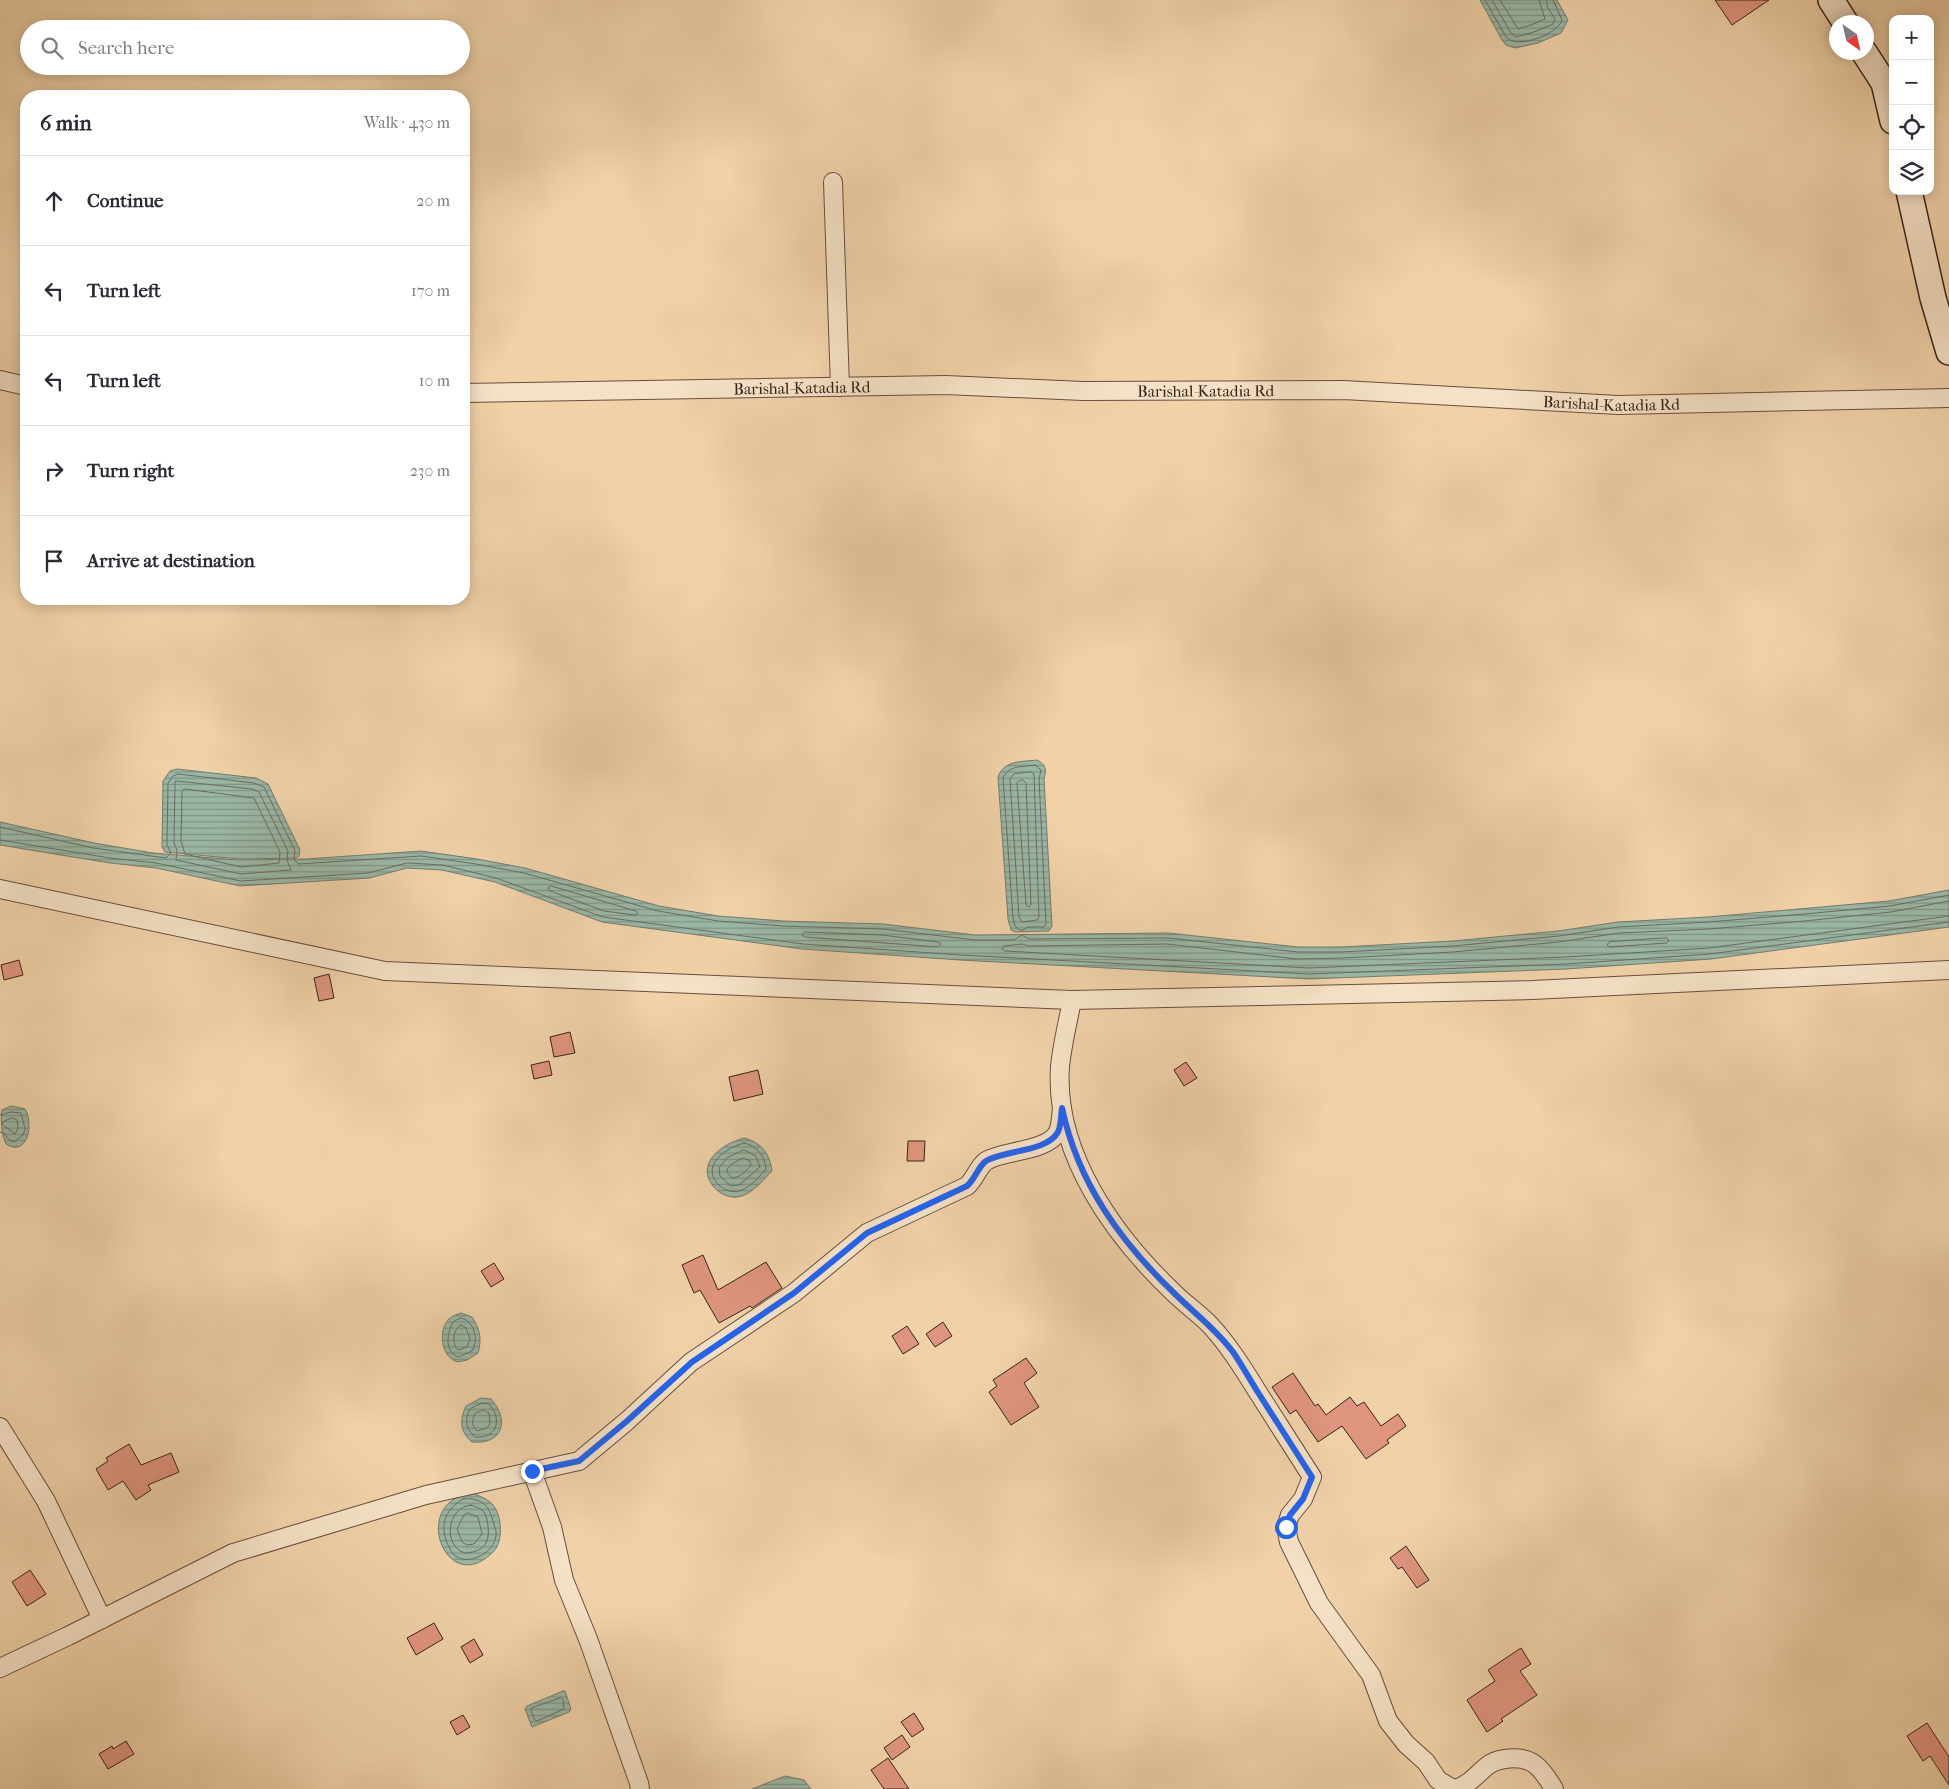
<!DOCTYPE html>
<html lang="en">
<head>
<meta charset="utf-8">
<style>
  body { margin:0; font-family:"IM FELL French Canon",serif; background:#f7f7f7; color:#2b2b33 }
  .controls { position:absolute; right:15px; top:15px; display:grid; overflow:hidden; border-radius:10px; box-shadow:0 2px 12px #0003 }
  .controls button { width:45px; height:45px; display:grid; place-items:center; padding:0; border:0; border-bottom:1px solid #e1e1e2; background:#fff; color:#2b2b33; font:25px sans-serif }
  .compass { position:absolute; left:1829px; top:15px; width:45px; height:45px; border-radius:50%; background:#fff; box-shadow:0 2px 12px #0003; rotate:146deg }
  .stop { position:absolute; width:15px; height:15px; margin:-11px; border:4px solid #2563eb; border-radius:50%; background:#fff }
  .stop.end { background:#2563eb; border-color:#fff; box-shadow:0 1px 5px #0008 }
  .list { margin:0; padding:0; list-style:none }
  h2 { display:flex; justify-content:space-between; align-items:center; height:65px; margin:0; padding:0 20px; font-size:21px }
  h2 small { font-size:16px; font-weight:400; color:#7c7c81 }
  .list li { display:grid; grid-template-columns:32px 1fr auto; gap:15px; align-items:center; box-sizing:border-box; height:90px; padding:0 20px; border-top:1px solid #e1e1e2 }
  .list b { display:block; font-size:19px; white-space:nowrap }
  .list em { font-size:16px; font-style:normal; color:#7c7c81 }
  .icon { flex:none; width:28px; height:28px; fill:none; stroke:currentColor; stroke-width:2; stroke-linecap:round; stroke-linejoin:round }
  .map { position:relative; flex:none; width:1949px; height:1789px; overflow:hidden }
  .search { position:absolute; background:#fff; box-shadow:0 2px 12px #0003; left:20px; top:20px; width:450px; height:55px; display:flex; align-items:center; gap:12px; box-sizing:border-box; padding:0 18px; border-radius:28px; color:#7c7c81; font-size:19px }
  .panel { position:absolute; background:#fff; box-shadow:0 2px 12px #0003; left:20px; top:90px; width:450px; height:515px; border-radius:20px }
  .map>svg:first-child { display:block }
</style>
</head>
<body>
<div class="map">
<svg width="1949" height="1789" viewBox="0 0 1949 1789">
  <defs>
    <pattern id="water-rules" width="6" height="5" patternUnits="userSpaceOnUse" patternTransform="scale(1.25)"><rect width="6" height="5" fill="#9ab7a6"/><path d="M0 2.5h6" fill="none" stroke="#7f9486"/></pattern>
  </defs>
  <rect width="100%" height="100%" fill="#f0d1a8"/>
  <filter id="stains"><feTurbulence type="fractalNoise" baseFrequency=".004" numOctaves="4"/><feColorMatrix values="0 0 0 0 .2 0 0 0 0 .09 0 0 0 0 .02 0 0 0 .5 -.17"/></filter>
  <radialGradient id="worn" r=".72"><stop offset=".6" stop-color="#630" stop-opacity="0"/><stop offset="1" stop-color="#630" stop-opacity=".3"/></radialGradient>
  <g fill="url(#water-rules)" stroke="#747b6e">
    <polygon points="1480,0 1557,0 1568,20 1561,33 1538,43 1515,48 1506,45 1502,40"/>
    <path d="M1037,760C1046,765 1047,769 1044,779L1052,926L1049,931L1015,932L1011,930L1008,919L998,777C1004,760 1021,762 1037,760Z"/>
    <polygon points="177,769 256,778 268,784 300,850 299,856 296,858 240,859 165,852 162,847 163,781 170,771"/>
    <polygon points="0,822 94,843 153,853 238,860 306,859 421,851 477,859 525,868 659,906 718,916 783,921 883,924 975,935 1168,933 1298,947 1341,947 1453,941 1558,931 1618,922 1708,917 1889,901 1949,890 1949,927 1711,959 1566,969 1309,979 960,960 802,949 602,922 495,882 442,870 407,868 369,878 240,886 156,868 110,863 0,845"/>
    <path d="M11,1106L25,1109C34,1123 28,1158 6,1144C2,1137 0,1116 2,1110C4,1109 9,1107 11,1106Z"/>
    <path d="M744,1138C761,1142 770,1154 772,1171C763,1180 754,1192 742,1196C724,1202 703,1183 708,1166C712,1151 730,1142 744,1138Z"/>
    <path d="M461,1313L472,1317C480,1329 482,1339 478,1353L467,1360L458,1362C441,1358 437,1329 450,1318C452,1316 458,1314 461,1313Z"/>
    <path d="M481,1398L491,1399C510,1420 503,1445 472,1442C460,1432 459,1420 466,1406Z"/>
    <path d="M473,1493C478,1496 486,1498 490,1502C502,1511 504,1540 494,1551C446,1601 408,1500 473,1493Z"/>
    <polygon points="563,1691 565,1691 571,1709 569,1712 532,1727 525,1709 527,1706"/>
    <polygon points="785,1776 804,1780 811,1789 752,1789"/>
  </g>
  <g fill="none" stroke-linecap="round" stroke-linejoin="round">
    <g stroke="#6a6c60" stroke-width="1">
      <path d="M1485,0L1506,37C1517,50 1558,34 1562,20L1553,0"/>
      <polyline points="1492,0 1511,33 1516,37 1534,32 1553,24 1555,19 1547,6 1547,0"/>
      <polyline points="1500,0 1518,29 1531,25 1545,19 1539,0"/>
      <path d="M1035,765L1041,770L1039,779L1046,924L1044,927H1028L1021,931L1015,926L1013,918L1003,778C1009,765 1022,767 1035,765Z"/>
      <polygon points="1031,772 1034,774 1039,918 1037,920 1022,922 1019,917 1010,779 1014,774"/>
      <polygon points="1023,780 1026,783 1031,905 1029,907 1026,905 1017,783 1019,781"/>
      <polygon points="176,781 252,789 259,792 288,851 287,860 291,870 241,874 176,860 177,850 174,843 175,784"/>
      <polygon points="185,789 254,798 280,852 279,863 241,867 185,854 181,841 182,791"/>
      <polyline points="0,827 93,848 166,858 171,853 167,845 168,783 173,776 178,774 254,783 264,787 295,851 294,860 299,864 421,856 476,864 524,873 658,911 718,921 783,926 883,929 975,940 1014,940 1022,935 1029,939 1168,938 1298,952 1341,952 1453,946 1559,936 1618,927 1709,922 1804,914 1890,906 1949,895"/>
      <polyline points="0,840 110,858 156,863 241,881 368,873 407,863 443,865 496,878 603,917 803,944 961,955 1309,974 1566,964 1710,954 1949,922"/>
      <polygon points="551,886 636,911 638,914 635,915 604,911 550,891 548,888"/>
      <polyline points="1949,901 1891,912 1805,921 1709,929 1619,933 1559,942 1453,952 1342,958 1297,959 1167,944 1029,946 1022,944 1004,946 1002,949 1005,951 1309,968 1566,957 1709,948 1949,916"/>
      <polygon points="805,932 882,935 938,942 941,944 938,947 805,937 802,935"/>
      <polygon points="1667,938 1669,941 1667,943 1610,947 1607,945 1609,942"/>
      <polyline points="0,1115 11,1112 21,1113 25,1129 23,1135 14,1142 9,1140 4,1133 0,1132"/>
      <polygon points="12,1118 17,1120 18,1129 15,1134 2,1124 3,1122"/>
      <path d="M744,1143C757,1146 765,1156 766,1169C759,1177 750,1188 739,1191C726,1195 708,1180 713,1166C717,1154 733,1146 744,1143Z"/>
      <polygon points="744,1150 756,1156 760,1167 739,1185 731,1186 720,1176 719,1168 727,1158"/>
      <path d="M743,1158L750,1161L751,1165C746,1171 740,1178 732,1178L727,1172V1169L732,1164Z"/>
      <path d="M461,1318C475,1322 479,1339 472,1351L458,1357C444,1351 447,1333 453,1322Z"/>
      <path d="M461,1325L466,1328L470,1339L467,1347L458,1350C452,1344 452,1330 461,1325Z"/>
      <path d="M482,1403L489,1404C503,1419 497,1439 475,1437C466,1429 464,1420 470,1409Z"/>
      <path d="M483,1410L489,1413L490,1424L487,1428L477,1431C472,1426 471,1420 475,1414Z"/>
      <path d="M463,1499C483,1497 490,1507 494,1525C495,1528 497,1533 496,1536C494,1552 471,1565 457,1557C452,1554 450,1549 448,1545C439,1525 445,1510 463,1499Z"/>
      <path d="M471,1505C474,1506 479,1508 482,1510C485,1512 486,1516 487,1520C491,1539 487,1552 465,1553C442,1546 447,1507 471,1505Z"/>
      <polygon points="468,1513 478,1517 482,1534 474,1544 467,1545 462,1542 457,1529 464,1515"/>
      <polygon points="561,1698 563,1699 564,1709 537,1721 535,1720 531,1711 532,1708"/>
    </g>
  </g>
  <g fill="#de947e" stroke="#3b2219">
    <polygon points="1715,0 1769,0 1732,25"/>
    <polygon points="19,960 23,975 4,980 1,965"/>
    <polygon points="329,974 334,998 319,1001 314,978"/>
    <polygon points="570,1032 575,1053 554,1057 550,1037"/>
    <polygon points="549,1061 552,1075 534,1079 531,1065"/>
    <polygon points="1186,1062 1197,1078 1184,1086 1174,1070"/>
    <polygon points="758,1070 763,1094 734,1101 729,1077"/>
    <polygon points="908,1141 925,1141 924,1161 907,1161"/>
    <polygon points="703,1255 718,1290 766,1262 782,1288 752,1308 750,1306 719,1323 700,1290 694,1293 682,1265"/>
    <polygon points="494,1263 504,1279 491,1287 481,1271"/>
    <polygon points="943,1322 952,1336 935,1347 926,1334"/>
    <polygon points="907,1326 919,1344 903,1354 892,1336"/>
    <polygon points="1026,1358 1037,1373 1024,1383 1039,1407 1011,1425 989,1392 997,1386 993,1380"/>
    <polygon points="1293,1373 1315,1406 1318,1404 1326,1415 1350,1397 1357,1406 1364,1402 1381,1426 1398,1414 1406,1426 1387,1440 1389,1443 1366,1459 1342,1426 1318,1442 1296,1410 1290,1414 1272,1387"/>
    <polygon points="129,1444 141,1465 171,1453 179,1472 148,1485 151,1490 136,1500 123,1481 108,1490 96,1469 108,1461 106,1458"/>
    <polygon points="1406,1546 1429,1580 1417,1588 1402,1567 1398,1569 1390,1558"/>
    <polygon points="30,1570 46,1594 27,1606 12,1582"/>
    <polygon points="434,1623 443,1639 416,1655 407,1638"/>
    <polygon points="474,1639 483,1655 470,1663 461,1647"/>
    <polygon points="1521,1648 1531,1664 1520,1671 1537,1695 1501,1719 1503,1721 1487,1732 1467,1700 1495,1681 1488,1670"/>
    <polygon points="914,1713 924,1729 912,1737 901,1722"/>
    <polygon points="463,1715 470,1727 457,1735 450,1722"/>
    <polygon points="1927,1723 1949,1757 1949,1785 1930,1756 1923,1761 1907,1736"/>
    <polygon points="902,1735 910,1747 892,1760 884,1748"/>
    <polygon points="126,1741 134,1754 108,1769 99,1754 112,1746 113,1749"/>
    <polygon points="888,1758 909,1789 884,1789 871,1770"/>
  </g>
  <g fill="none" stroke-linecap="round" stroke-linejoin="round">
    <defs>
      <g id="minor">
        <polyline points="833,182 840,387"/>
        <polyline points="0,380 26,386"/>
        <path id="s1" d="M464,393L946,385L1083,391L1343,390L1618,405L1949,398"/>
        <polyline points="0,889 385,971 1072,1000 1532,990 1949,970"/>
        <path d="M1072,1000C1068,1022 1062,1045 1060,1067C1054,1154 1115,1237 1174,1293C1186,1305 1200,1314 1211,1326C1230,1347 1244,1370 1259,1394C1277,1422 1294,1449 1312,1477L1303,1499L1290,1515L1286,1527L1289,1542L1319,1603L1371,1675L1388,1721L1406,1744L1426,1762L1438,1780L1453,1789"/>
        <polyline points="0,1427 46,1501 102,1619"/>
        <polyline points="532,1471 552,1527 564,1580 588,1639 639,1783 640,1789"/>
        <path d="M0,1668L68,1636L233,1553L426,1495L579,1461L627,1421L691,1362L794,1293L867,1233L967,1186C975,1179 978,1167 986,1161C1004,1150 1047,1152 1058,1132C1061,1125 1061,1115 1062,1108"/>
        <path d="M1455,1789C1469,1785 1476,1775 1487,1766C1492,1762 1498,1760 1505,1759C1532,1755 1541,1767 1554,1789"/>
      </g>
      <g id="secondary">
        <polyline points="1831,0 1845,22"/>
        <polyline points="1864,52 1884,83 1893,121"/>
        <polyline points="1909,191 1933,298 1949,352"/>
      </g>
    </defs>
    <use href="#minor" stroke="#684e3d" stroke-width="20"/>
    <use href="#secondary" stroke="#3b2219" stroke-width="28"/>
    <use href="#minor" stroke="#f5e1c6" stroke-width="18"/>
    <use href="#secondary" stroke="#f5e1c6" stroke-width="25"/>
  </g>
  <g fill="none" stroke-linecap="round" stroke-linejoin="round">
    <path stroke="#2563eb" stroke-width="6" d="M532,1471L579,1461L627,1421L692,1362L794,1293L867,1233L967,1186C975,1179 978,1167 986,1161C1004,1150 1047,1152 1058,1132C1061,1126 1061,1115 1062,1108C1078,1183 1120,1241 1174,1293C1194,1313 1216,1329 1233,1352C1242,1365 1250,1380 1259,1394C1277,1422 1294,1449 1312,1477L1303,1499L1290,1515L1286,1527"/>
  </g>
  <g text-anchor="middle" stroke-width="5" stroke-linejoin="round" paint-order="stroke">
    <g font-size="16" fill="#3b2219" stroke="#f5e1c6">
      <text dy="6" stroke="none"><textPath href="#s1" startOffset="338">Barishal-Katadia Rd</textPath></text>
      <text dy="6" stroke="none"><textPath href="#s1" startOffset="742">Barishal-Katadia Rd</textPath></text>
      <text dy="6" stroke="none"><textPath href="#s1" startOffset="1148">Barishal-Katadia Rd</textPath></text>
    </g>
  </g>
  <rect width="100%" height="100%" filter="url(#stains)"/>
  <rect width="100%" height="100%" fill="url(#worn)"/>
</svg>
<div class="controls">
<button>+</button>
<button>−</button>
<button><svg class="icon" aria-label="locate" viewBox="0 0 24 24"><circle cx="12" cy="12" r="6"/><path d="M12 2v4M12 18v4M2 12h4M18 12h4"/></svg></button>
<button><svg class="icon" aria-label="layers" viewBox="0 0 24 24"><path d="M12 4l9 5-9 5-9-5zM3 14l9 5 9-5"/></svg></button>
</div>
<svg class="compass" viewBox="-18 -18 36 36"><path d="M0-13l5 13h-10z" fill="#e53935"/><path d="M0 13l5-13h-10z" fill="#7c7c81"/></svg>
<div class="stop" style="left:1286px;top:1527px"></div>
<div class="stop end" style="left:532px;top:1471px"></div>
<div class="search"><svg class="icon" aria-label="search" viewBox="0 0 24 24"><circle cx="10" cy="10" r="6"/><path d="M15 15l6 6"/></svg>Search here</div>
<section class="panel">
<h2>6 min<small>Walk · 430 m</small></h2>
<ul class="list">
<li><svg class="icon" aria-label="ahead" viewBox="0 0 24 24"><path d="M12 20V5M6 11l6-6 6 6"/></svg><div><b>Continue</b></div><em>20 m</em></li>
<li><svg class="icon" aria-label="left" viewBox="0 0 24 24"><path d="M17 20v-9H6M10 6l-5 5 5 5"/></svg><div><b>Turn left</b></div><em>170 m</em></li>
<li><svg class="icon" aria-label="left" viewBox="0 0 24 24"><path d="M17 20v-9H6M10 6l-5 5 5 5"/></svg><div><b>Turn left</b></div><em>10 m</em></li>
<li><svg class="icon" aria-label="right" viewBox="0 0 24 24"><path d="M7 20v-9h11M14 6l5 5-5 5"/></svg><div><b>Turn right</b></div><em>230 m</em></li>
<li><svg class="icon" aria-label="arrive" viewBox="0 0 24 24"><path d="M6 21V4h12l-3 4 3 4H6"/></svg><div><b>Arrive at destination</b></div></li>
</ul>
</section>
</div>
</body>
</html>
